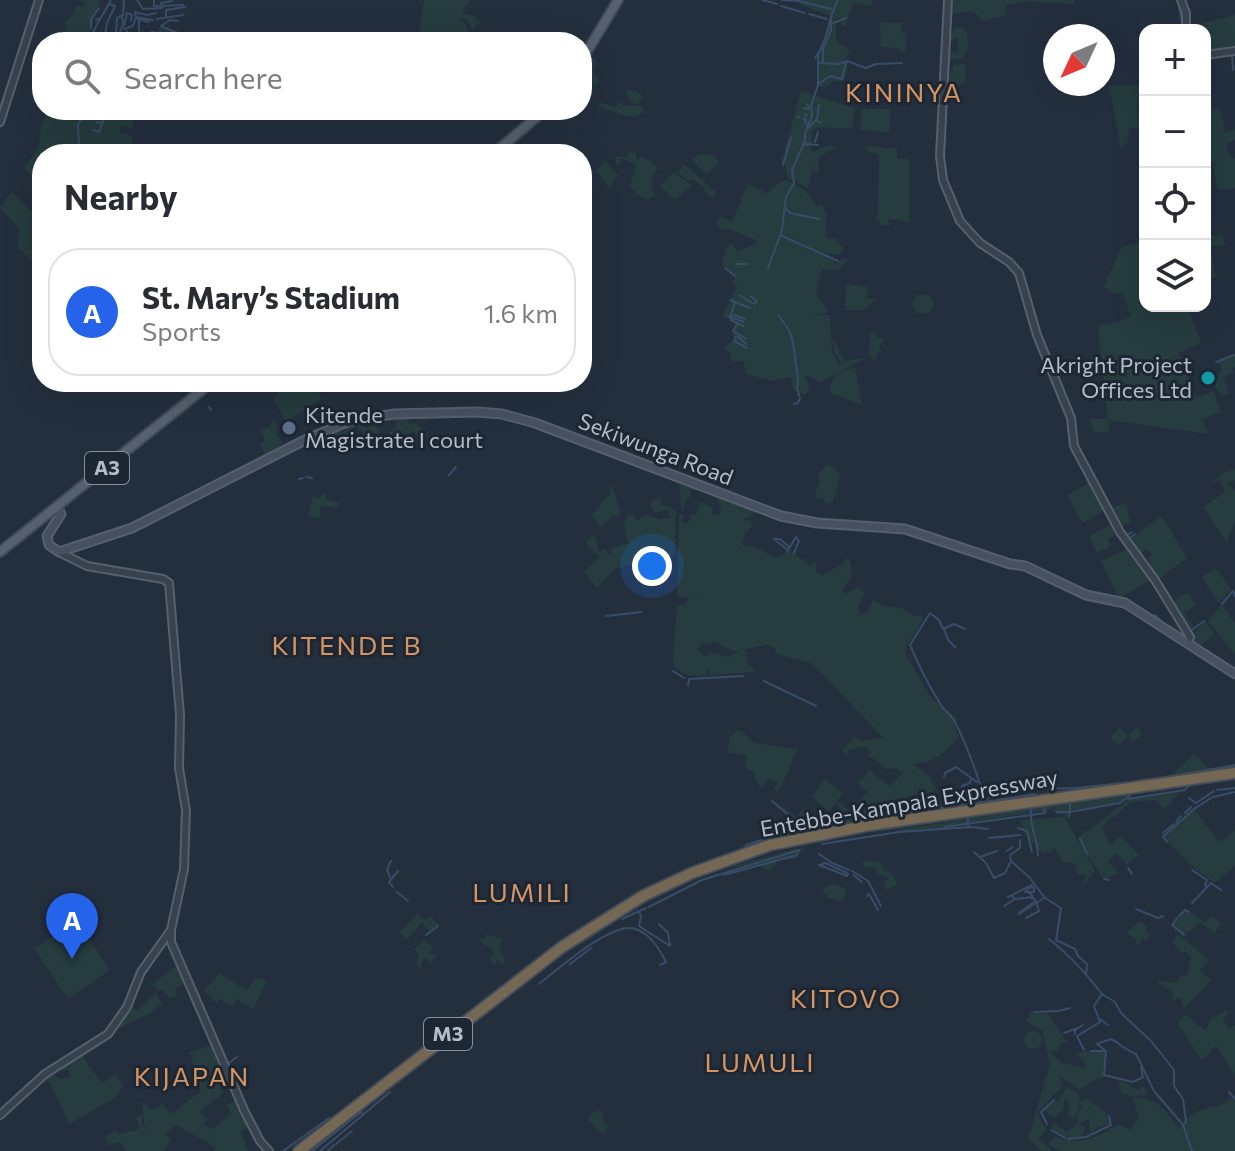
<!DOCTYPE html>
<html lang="en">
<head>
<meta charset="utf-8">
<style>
  body { margin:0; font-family:Commissioner,sans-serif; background:#f7f7f7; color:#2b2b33 }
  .controls { position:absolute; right:24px; top:24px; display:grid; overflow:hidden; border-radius:16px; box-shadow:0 8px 32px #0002 }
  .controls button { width:72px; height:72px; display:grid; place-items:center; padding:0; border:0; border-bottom:2px solid #e1e1e2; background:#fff; color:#2b2b33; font:40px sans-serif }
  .compass { position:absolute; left:1043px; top:24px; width:72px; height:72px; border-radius:50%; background:#fff; box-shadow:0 8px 32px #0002; rotate:226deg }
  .you { position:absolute; left:652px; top:566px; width:28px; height:28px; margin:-20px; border:6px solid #fff; border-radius:50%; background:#1a73e8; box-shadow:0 0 0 12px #1a73e833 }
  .badge { display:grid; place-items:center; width:52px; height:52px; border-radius:50%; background:#2563eb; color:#fff; font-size:26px; font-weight:700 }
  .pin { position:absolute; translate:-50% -66px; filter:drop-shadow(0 2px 4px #0008) }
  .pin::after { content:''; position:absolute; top:42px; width:28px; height:24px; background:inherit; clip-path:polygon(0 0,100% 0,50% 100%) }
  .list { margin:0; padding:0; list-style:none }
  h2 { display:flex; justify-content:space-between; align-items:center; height:104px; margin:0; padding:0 32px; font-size:34px }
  h2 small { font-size:26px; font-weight:400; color:#7c7c81 }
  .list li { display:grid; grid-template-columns:52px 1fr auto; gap:24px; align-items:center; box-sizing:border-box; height:128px; margin:0 16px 16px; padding:0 16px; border:2px solid #e1e1e2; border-radius:32px }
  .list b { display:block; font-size:30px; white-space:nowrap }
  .list p { margin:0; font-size:26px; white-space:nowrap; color:#7c7c81 }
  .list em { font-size:26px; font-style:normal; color:#7c7c81 }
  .icon { flex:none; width:44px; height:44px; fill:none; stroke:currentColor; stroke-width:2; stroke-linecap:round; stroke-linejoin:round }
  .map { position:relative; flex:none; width:1235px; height:1151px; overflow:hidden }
  .search { position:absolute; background:#fff; box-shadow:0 8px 32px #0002; left:32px; top:32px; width:560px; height:88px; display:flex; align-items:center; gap:20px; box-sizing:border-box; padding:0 28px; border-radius:32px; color:#7c7c81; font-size:30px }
  .panel { position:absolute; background:#fff; box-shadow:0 8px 32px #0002; left:32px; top:144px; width:560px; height:248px; border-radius:32px }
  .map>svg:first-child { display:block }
</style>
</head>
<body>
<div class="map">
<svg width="1235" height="1151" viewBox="0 0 1235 1151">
  <rect width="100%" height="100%" fill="#242f3e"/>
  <g fill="#263c3f" fill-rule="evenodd">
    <polygon points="78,0 100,0 88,38 83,41 86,42 61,42 68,27 64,23 72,16 76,6 84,7 85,2"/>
    <polygon points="424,0 469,0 469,5 466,5 462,14 474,16 480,22 472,30 469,21 461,18 459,20 464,22 469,34 465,42 418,42"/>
    <polygon points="800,0 873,0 871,6 853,2 846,26 840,25 841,20 846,18 836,18 836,36 839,45 845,46 850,53 842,62 848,63 847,74 843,81 836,82 833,80 829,86 819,87 818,54 825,44 831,16 798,4"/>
    <polygon points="947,0 1074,0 1074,4 1024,1 1005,6 1007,15 982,21 973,11 945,16"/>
    <polygon points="1235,15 1235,49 1205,51 1205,30 1188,30 1188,27"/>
    <polygon points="880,22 902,23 901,33 907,33 905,52 899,51 899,48 881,47"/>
    <polygon points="161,26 184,34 184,41 154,35"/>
    <polygon points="955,27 963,28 967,33 968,49 961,59 946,60 948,45 952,52 958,53 958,39 956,38 949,42 948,40"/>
    <polygon points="592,58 597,61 593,72 598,77 599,83 595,86 582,76 582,65"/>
    <polygon points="965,64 966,82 955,87 950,85 944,88 946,72 953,74 953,65"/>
    <polygon points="1145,85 1145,98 1140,97 1136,110 1141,129 1130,128 1127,144 1121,149 1109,86"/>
    <path d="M626,90L637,91L642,96V101L635,105L641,106L644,110L637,117C624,116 610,111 598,106L599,102L615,107L619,102L624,106L635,105L629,100Z"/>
    <polygon points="801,91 855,108 852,129 818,127 812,131 811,152 830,145 836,147 819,157 818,174 810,166 812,173 808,188 788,178 785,164 781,162"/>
    <polygon points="1220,108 1225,132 1235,130 1235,140 1226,143 1229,155 1235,159 1235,188 1218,190 1205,127 1205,111"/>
    <polygon points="862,109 891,109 889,132 860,130"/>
    <path d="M52,110H136L132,128L120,127L119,132L132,136V154H75L76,149L59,142L53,154H42V184L40,183L24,169C27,162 37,152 38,147C43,132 37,120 52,110Z"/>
    <polygon points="873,146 897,149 897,159 909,159 909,222 888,219 890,225 882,226 875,218 878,215 879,155 866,150 867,147"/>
    <path d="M630,151L636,153V162L640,157L647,159L658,168C652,177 648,185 655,195L648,200L636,194L630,186L636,164L621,158V164L616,165V157H627Z"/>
    <path d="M700,154C708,154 716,154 719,163L707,174L693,162V159Z"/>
    <polygon points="605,161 618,175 610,188 596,171"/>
    <polygon points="684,164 717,193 712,198 704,191 705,188 692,179 689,181 678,173"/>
    <polygon points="674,172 692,186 675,200 660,186"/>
    <path d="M786,180L804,189L817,206L820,204C833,215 822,226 827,238L837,239L843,249L840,255L825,253L836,259L833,265L845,258L848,260L837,271L833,268L832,271L822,269L816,294L829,312L819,314L811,320L819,315H830L832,352L839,365L841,362L834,352L833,341L835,340L844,361L868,357L821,382L805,376L810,388L805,395L793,389L791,377L772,381L746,374L743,361H731L730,352L723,349L734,339L733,332L737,323L722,316L737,287L733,284L735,276L722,264L726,249L731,243L738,251L756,244L757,241L729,229L720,230L716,221L721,216L732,223L747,184L768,193L778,183Z"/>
    <polygon points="11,192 42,220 42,270 37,271 30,259 18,248 20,228 0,208"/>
    <polygon points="1145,233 1145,306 1187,306 1201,343 1179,353 1196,398 1213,391 1221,412 1203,419 1208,434 1108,420 1110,431 1094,433 1090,419 1108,419 1098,327 1101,324 1107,325 1131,317 1122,292 1114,294 1104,287 1121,248 1144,240"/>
    <polygon points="1223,235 1225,245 1210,247 1216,277 1209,278 1205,282 1207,278 1205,277 1205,248 1210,246 1208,236"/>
    <polygon points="846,284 868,287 867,299 877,299 864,310 845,310"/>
    <circle cx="923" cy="304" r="10"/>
    <polygon points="873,331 879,338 884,339 879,347 882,352 878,352 875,361 869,355 870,332"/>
    <polygon points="1235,354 1235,367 1232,368 1234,373 1224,377 1229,394 1222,395 1215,387 1217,374 1222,372 1220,364 1217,363 1220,359"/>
    <polygon points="855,367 862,405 831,393 830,385 835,375"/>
    <polygon points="278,382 286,382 287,391 301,382 312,382 322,399 286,422 273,399 279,395 274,389"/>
    <polygon points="404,415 408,415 409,424 415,423 422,429 425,437 422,440 412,430 409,437 395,443 389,433 396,427 395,417 400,419"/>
    <polygon points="369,420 380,430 378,435 369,431 370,435 364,436 362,430 355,427 341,445 333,443 332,437 337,432 345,431 348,426 354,426 354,423 359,421 367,429"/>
    <polygon points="276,421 277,436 283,442 280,445 282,449 266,458 260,443 265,441 261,430 270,427 275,438 270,424"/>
    <polygon points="826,465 830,465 840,474 836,494 830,503 825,504 823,498 818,499 815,495 820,480 817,477"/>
    <polygon points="1235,469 1235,480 1226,483 1235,491 1235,520 1227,543 1203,507 1225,492 1220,479 1208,485 1223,473"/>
    <polygon points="679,481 703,490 690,490 691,497 687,498 682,512"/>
    <polygon points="1091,482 1107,509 1082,523 1067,495"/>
    <polygon points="613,487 621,513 616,517 613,515 601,527 592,516 599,505 610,495 610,488"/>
    <polygon points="323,491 326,499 339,503 337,508 321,506 320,518 308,517 313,496 320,499"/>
    <path d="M718,494L757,508L751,517L744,519L745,522L749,519L752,527L746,532L742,545L757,548L776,558L791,551L810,566L815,561L816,572L824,575C832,568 841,567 847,558L850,559L852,576L843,590L845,594L858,587L865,593L858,606L861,615L868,612L873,600L885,606L902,608L914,616L921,615L923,619L905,649L906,655L933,700L958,719L954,725L959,736C948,751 933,764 913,764L929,776L936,790L923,796L918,794L908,796L909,808L836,821L833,818L835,810L841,809L837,804L839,802L850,811L867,792L857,783L866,776L868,769L889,786L903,773L895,768L883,769L878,761L868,756L871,752L865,746L849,750L847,756L842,752L854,736L861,741L883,738L813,664L775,653L776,649L767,645L745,649L748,663L755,670L754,672L710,675L708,667L707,675L689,676L676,669L673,663L677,605H685L688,598L706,600L677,596L679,514H684L682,522L688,523L691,514L696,515L700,502L713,508L712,514L718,516L722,509L717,499ZM715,641L721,646L738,652L728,657L710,652L706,657L699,651L696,652L702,643L709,644Z"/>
    <polygon points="661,497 660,502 662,506 666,505 676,511 675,555 614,569 597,588 584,572 600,557 586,543 594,534 599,552 605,549 607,554 610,554 611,548 628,543 624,524 627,515 633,515 637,521 646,514 658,519 671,518 668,510 656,513 650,508 651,502"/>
    <polygon points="1126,504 1131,523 1118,527 1108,508"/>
    <polygon points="1162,516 1187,558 1156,581 1147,568 1151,565 1148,558 1152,555 1147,549 1138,555 1127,540"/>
    <polygon points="1114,523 1119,534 1108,539 1111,546 1097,553 1089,536"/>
    <polygon points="1129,548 1151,579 1119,599 1101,561"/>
    <polygon points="1216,568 1231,589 1219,603 1201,577"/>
    <polygon points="1188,592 1196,605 1184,613 1194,628 1189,632 1170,603"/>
    <polygon points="1222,604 1235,624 1235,655 1208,621"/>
    <polygon points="1205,621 1214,634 1199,647 1193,643 1191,636"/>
    <polygon points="1120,727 1128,736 1138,727 1141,735 1133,742 1128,736 1118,745 1110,737"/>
    <polygon points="737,731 742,731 754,743 798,749 779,791 773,791 777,783 771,779 765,782 763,788 758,785 758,781 755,780 755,773 745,768 747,755 727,753 730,736"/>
    <polygon points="1194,754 1210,769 1172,775"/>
    <polygon points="824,779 843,793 829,812 812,797"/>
    <polygon points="1180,792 1165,809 1155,800 1132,802 1102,826 1110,845 1121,836 1139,855 1127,865 1115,853 1108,861 1118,873 1105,880 1088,856 1079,837 1128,800"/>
    <polygon points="1131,795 1132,798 1111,805 1071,810 1071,803 1086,801 1087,803 1087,801"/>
    <polygon points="982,797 983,800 945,806 945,811 929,811 815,833 822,826 847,819 914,810 957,799"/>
    <polygon points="773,800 797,817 804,808 819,825 806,831 806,820 798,818 795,820"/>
    <polygon points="1069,803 1070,820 1064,815 1057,814 1051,808 1046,813 1045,810 968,823 968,818 986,816 987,818 988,815 1013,812 1013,816 1014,812"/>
    <polygon points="1194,809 1219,842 1235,830 1235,865 1215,883 1195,869 1164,838"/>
    <polygon points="1064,817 1095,870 1082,888 1086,875 1077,874 1076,864 1070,862 1063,863 1054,847 1051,852 1042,853 1025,834 1020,820"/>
    <polygon points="967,819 967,823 944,826 944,829 898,832 897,830"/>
    <polygon points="806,847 795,859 776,860 776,865 769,871 759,865 735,872 783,854 735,868 734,866 798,848 797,855 801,848"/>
    <polygon points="867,860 881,863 884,871 892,872 897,885 885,890 884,883 888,878 878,874 876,868 864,867 862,862"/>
    <polygon points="834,884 846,889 844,898 839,902 828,898 822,890 827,885"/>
    <polygon points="1186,909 1205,923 1212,915 1221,924 1214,933 1200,922 1184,936 1171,924"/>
    <polygon points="417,914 425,920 430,916 439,925 430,932 422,923 406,940 400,932"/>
    <polygon points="77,921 110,970 68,999 34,948"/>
    <polygon points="1141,921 1146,926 1146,933 1151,936 1145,941 1143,938 1137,947 1136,939 1126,933"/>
    <polygon points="486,934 501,939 499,952 504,956 505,963 501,964 498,959 495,964 492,964 490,957 494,956 494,951 479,940 481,937 485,940"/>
    <polygon points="1178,934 1209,960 1200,970 1211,980 1184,1009 1181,998 1177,998 1174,1003 1172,992 1155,980 1176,983 1181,976 1187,975 1191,957 1186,952 1181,952 1172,942"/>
    <polygon points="424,939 433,948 428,955 437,954 430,964 427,958 423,960 420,969 416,965 419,954 414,949"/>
    <polygon points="178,965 186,982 175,989 177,995 170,999 163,989 159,991 151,985"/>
    <polygon points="219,973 247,991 255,978 267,980 253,1009 237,999 233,1007 220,999 217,1003 204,991"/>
    <polygon points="156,993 162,1004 155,1009 152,1007 155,1011 110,1033 131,1003 137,1012"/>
    <polygon points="1226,1010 1228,1013 1223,1019 1229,1029 1235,1025 1235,1075 1216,1046 1202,1060 1179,1025 1179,1020 1187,1014 1198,1027 1200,1026 1206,1031 1210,1019"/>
    <polygon points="1031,1011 1046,1011 1067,1042 1058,1045 1059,1052 1050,1051 1060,1062 1086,1069 1085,1062 1076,1053 1104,1050 1105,1052 1105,1077 1096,1079 1079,1090 1058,1075 1063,1086 1040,1109 1038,1114 1046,1130 1038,1139 1053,1151 1042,1151 1028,1139 1050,1064 1042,1030 1026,1021"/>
    <circle cx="1033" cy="1040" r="9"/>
    <polygon points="215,1044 228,1075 219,1081 223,1093 199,1113 208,1119 203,1124 212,1129 232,1114 227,1105 238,1099 251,1126 240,1131 248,1151 214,1151 215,1147 175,1124 165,1134 171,1139 164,1151 126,1151 120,1142 108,1145 105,1136 117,1131 118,1135 132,1130 134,1132 140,1127 136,1118 142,1115 142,1124 150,1136 144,1124 142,1101 151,1110 163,1104 171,1114 201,1091 190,1052"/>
    <polygon points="83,1052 84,1059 102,1083 116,1075 123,1085 116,1097 69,1124 49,1081 42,1078 50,1072 60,1079 69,1077 70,1073 68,1070 60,1071 59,1066"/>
    <polygon points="1118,1082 1125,1082 1139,1091 1142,1086 1144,1087 1148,1095 1132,1096 1122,1094"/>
    <path d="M1067,1087L1079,1094V1102L1086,1098L1105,1112L1111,1123L1098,1127L1092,1132L1089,1130L1090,1119L1079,1123L1084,1127L1083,1138C1071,1140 1057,1138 1051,1127L1055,1123L1067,1132L1078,1123L1077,1115L1082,1106L1080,1104L1074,1119L1068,1116L1070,1104L1068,1100H1064L1063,1110L1055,1117L1050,1115L1044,1107L1053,1101L1058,1102Z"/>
    <path d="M1235,1095V1151H1059L1048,1144L1055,1136C1080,1147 1097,1138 1118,1124L1131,1130L1133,1124L1139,1119L1133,1098C1157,1096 1167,1112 1179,1129C1197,1100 1217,1114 1235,1095Z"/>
    <polygon points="600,1110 603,1114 603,1121 608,1126 605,1132 599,1132 588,1119 592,1113"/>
  </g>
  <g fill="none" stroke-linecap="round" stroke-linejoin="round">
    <g stroke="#394c67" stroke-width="2">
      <polyline points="137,0 143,9 161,8"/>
      <polyline points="154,0 154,6 183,5"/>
      <polyline points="762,0 777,4"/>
      <polyline points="782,0 799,1 831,9"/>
      <polyline points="1178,0 1178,3"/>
      <polyline points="781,6 805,13"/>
      <polyline points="1179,6 1182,23"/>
      <polyline points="163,7 161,3 172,1"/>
      <polyline points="809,14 827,19"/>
      <polyline points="166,17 166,10 185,7"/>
      <polyline points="157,19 183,15"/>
      <polyline points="96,20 101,18 111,0"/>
      <polyline points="149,22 136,18 135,12 147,15 156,13"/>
      <polyline points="833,23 846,18"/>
      <polyline points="124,26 127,13 132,15 131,21"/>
      <polyline points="161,26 185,36"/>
      <polyline points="161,26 170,20 178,21"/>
      <polyline points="91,28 91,19 99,8"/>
      <polyline points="124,29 133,26 136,17 153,20"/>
      <polyline points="143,32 145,41"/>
      <polyline points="91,36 100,19"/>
      <polyline points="29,42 30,39"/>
      <polyline points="104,42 107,23 115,6 109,4"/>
      <polyline points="112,42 116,32 117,18 123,15 124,0"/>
      <polyline points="116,42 123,24 122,16"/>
      <polyline points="127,42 127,31"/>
      <polyline points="139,42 139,20"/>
      <polyline points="147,42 151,32 154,32"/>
      <polyline points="28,46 29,44"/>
      <polyline points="1232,53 1233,70"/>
      <path d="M815,58C829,40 827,19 838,0"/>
      <polyline points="823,62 823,49 831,30 831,20"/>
      <polyline points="820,63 839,64 847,61 866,68 876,64 902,63"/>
      <polyline points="17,78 20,68"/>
      <polyline points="818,84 830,76 842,79 846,62"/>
      <polyline points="807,104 809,107"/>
      <polyline points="804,108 809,109"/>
      <polyline points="805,114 807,116"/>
      <polyline points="5,115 8,108"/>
      <polyline points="798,118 799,116"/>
      <polyline points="804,118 807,125"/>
      <polyline points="817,119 819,105"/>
      <polyline points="96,122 102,123 109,110"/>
      <polyline points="0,127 0,126"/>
      <polyline points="808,128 816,120 821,123"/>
      <polyline points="93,130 99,132 102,124"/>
      <polyline points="528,131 530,129"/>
      <polyline points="815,142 818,132"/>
      <polyline points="79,143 78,124 89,110"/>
      <polyline points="513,143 527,132"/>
      <polyline points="804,144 818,145"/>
      <polyline points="159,150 182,149"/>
      <polyline points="132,152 157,150"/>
      <polyline points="783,165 791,138"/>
      <polyline points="786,209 790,213 819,219"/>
      <polyline points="782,236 838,261"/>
      <polyline points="736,264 746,264"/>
      <polyline points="725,268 735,276"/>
      <polyline points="768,268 782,230 786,197 794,183 792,170 805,141 805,133 812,116 811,106 818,85 818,54"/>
      <polyline points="739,295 754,304 757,301 750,296"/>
      <polyline points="730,300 750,308"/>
      <polyline points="731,315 735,302"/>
      <polyline points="734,315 745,319"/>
      <path d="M778,315C792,333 792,333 795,358C796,369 800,379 797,389L800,398L798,403L794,404"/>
      <polyline points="728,316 744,322"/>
      <polyline points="731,316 731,320 743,326"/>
      <polyline points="738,323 733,331 746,339"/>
      <polyline points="736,336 734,341 747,348"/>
      <polyline points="738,337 746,344"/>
      <polyline points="1216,362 1234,355"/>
      <polyline points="258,382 259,384"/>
      <polyline points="209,407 211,410"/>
      <polyline points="449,475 456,467"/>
      <polyline points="306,477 312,478"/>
      <polyline points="299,479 303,478"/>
      <polyline points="1127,535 1132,532"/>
      <polyline points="774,539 780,539 788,546"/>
      <polyline points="775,540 788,550"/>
      <polyline points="1127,540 1135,534"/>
      <polyline points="787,552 796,537 799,541 794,553"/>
      <polyline points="1222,604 1233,591 1235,596"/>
      <polyline points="1145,612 1154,617"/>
      <polyline points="1155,615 1160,621"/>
      <polyline points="606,616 641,612"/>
      <polyline points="944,629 948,640 955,647"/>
      <path d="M965,629L954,624L943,629L939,620L930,613L910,645C918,664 930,688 941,705C944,710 950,714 953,719C964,737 979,778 984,799"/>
      <polyline points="1189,632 1204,621"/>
      <polyline points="673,671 684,678"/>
      <polyline points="764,681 816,706"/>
      <polyline points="688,685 689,679 743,676"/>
      <polyline points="944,777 945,773 956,767 977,782"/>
      <polyline points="1005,781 1023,785"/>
      <polyline points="1134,783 1235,765"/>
      <polyline points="1038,789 1076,788 1133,782"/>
      <polyline points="1217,790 1235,788"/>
      <polyline points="961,791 962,786 970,783 971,779"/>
      <polyline points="1023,791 1033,789"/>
      <polyline points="1213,797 1235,792"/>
      <polyline points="1189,798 1196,803 1214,791"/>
      <polyline points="1128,799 1185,790 1188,786"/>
      <path d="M984,800C995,794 1012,796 1024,789"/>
      <polyline points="772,801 800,825"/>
      <polyline points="984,802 1035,794 1035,797"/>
      <path d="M1031,809C1029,826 1038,839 1038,855"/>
      <polyline points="1056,812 1070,812 1070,803"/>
      <polyline points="1185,813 1191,807"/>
      <polyline points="1069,816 1070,812 1120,803 1129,796"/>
      <polyline points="968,818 968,826"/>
      <polyline points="1176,822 1181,816"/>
      <polyline points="944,827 1045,813 1044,807"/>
      <polyline points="820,828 983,801"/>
      <polyline points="1018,828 1027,831 1032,852"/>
      <polyline points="1163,833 1174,824"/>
      <polyline points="989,838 1020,835"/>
      <polyline points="1080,839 1087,854"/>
      <polyline points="1167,842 1163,837 1194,809 1211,798"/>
      <polyline points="822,844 899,832 972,827 988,829"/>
      <polyline points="745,849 746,845 777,835"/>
      <polyline points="1007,851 1013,847"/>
      <polyline points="974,852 986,863 994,878 1005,873 1011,861 1010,855 1020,848 1020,840"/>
      <polyline points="819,854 832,863 849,870"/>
      <polyline points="980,857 997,851"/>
      <polyline points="1011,861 1029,877 1045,898 1061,908 1056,941"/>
      <polyline points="819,865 847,876 848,874"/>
      <polyline points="820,865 825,863 847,873"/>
      <polyline points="1128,868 1132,874"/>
      <polyline points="1192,870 1207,880 1205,886"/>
      <polyline points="852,871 868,881 881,906"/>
      <polyline points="724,875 797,855 799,850"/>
      <polyline points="853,875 862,882"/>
      <polyline points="390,877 387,870 391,861"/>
      <polyline points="1104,879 1109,880"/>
      <polyline points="393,887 389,882 398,871"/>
      <polyline points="397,892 408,901"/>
      <polyline points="1025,892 1034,892 1034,887 1029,888"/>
      <polyline points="867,896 869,894 878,910"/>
      <polyline points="1008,897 1032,885"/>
      <polyline points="1015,899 1033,897 1026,889"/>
      <polyline points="1192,903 1211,883 1221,890"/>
      <polyline points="1004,906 1015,899 1012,896"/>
      <polyline points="649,907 702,880 799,850"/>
      <polyline points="1136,909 1158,918 1163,916"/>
      <polyline points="639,912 641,916 639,926 670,946 668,933 659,924"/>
      <polyline points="1019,913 1034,902"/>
      <polyline points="1019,914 1044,898"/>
      <polyline points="1179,916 1185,910 1189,912"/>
      <polyline points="1026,918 1039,911 1035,899 1031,898"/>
      <polyline points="1177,918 1172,925 1184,935"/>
      <polyline points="622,919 646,908"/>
      <polyline points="426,935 438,926"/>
      <path d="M1049,939C1071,957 1084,971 1102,994"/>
      <polyline points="1058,941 1075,949 1078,956 1087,964 1086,974"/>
      <polyline points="570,964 591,948"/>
      <path d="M539,984C558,969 607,926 631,928C648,930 659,948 666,962L660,965"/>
      <polyline points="1059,1011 1070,1008"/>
      <polyline points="1035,1012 1057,1011"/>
      <polyline points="1100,1019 1108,1025"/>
      <polyline points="1064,1033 1078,1028"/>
      <polyline points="1075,1034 1075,1030 1083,1025"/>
      <polyline points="1084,1050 1077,1036 1100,1022 1094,1006 1102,994 1115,1002 1121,1013 1151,1041 1174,1070 1174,1086 1183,1099 1186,1121 1184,1124"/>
      <polyline points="1091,1051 1106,1051"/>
      <polyline points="226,1065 237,1057"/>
      <path d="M1141,1068L1143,1077L1133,1082L1104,1075L1106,1051L1097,1044L1111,1039C1121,1044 1125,1050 1136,1054L1154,1091L1183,1125L1192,1151"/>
      <polyline points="1229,1092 1235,1099"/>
      <polyline points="1047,1124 1041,1112 1054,1100"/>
      <polyline points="1051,1130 1065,1138"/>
      <polyline points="1068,1139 1086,1137 1111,1125 1109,1116"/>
      <polyline points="336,1144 352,1131"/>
      <polyline points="283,1151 329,1118 333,1119"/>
      <polyline points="312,1151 361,1112 363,1114"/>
      <polyline points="320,1151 390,1092"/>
      <polyline points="328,1151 334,1145"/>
    </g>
    <defs>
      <g id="tertiary">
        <polyline points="948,0 940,156 943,180 960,221 980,243 1009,262 1019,273 1037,335 1071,418 1074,446 1120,532 1155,580 1190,637 1188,642"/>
        <polyline points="1181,0 1186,13 1186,30"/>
        <polyline points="1205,55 1235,51"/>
        <polyline points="0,122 39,0"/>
        <polyline points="59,552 87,566 163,579 169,583 180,715 179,768 186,810 184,869 171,930 171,942 244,1110 260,1141 269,1151"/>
        <polyline points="0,1115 45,1074 108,1034 127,1007 141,972 171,930"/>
      </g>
      <polyline id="secondary" points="57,507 61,514 47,536 49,545 59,552 132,528 307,439 350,421 394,414 477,412 502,414 535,423 781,516 817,523 905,529 1010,564 1025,566 1086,595 1125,603 1235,674"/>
      <g id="primary">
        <polyline points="582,60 618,0"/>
        <polyline points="493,154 545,110"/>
        <polyline points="0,552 212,382"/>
      </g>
      <polyline id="motorway" points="299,1151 562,947 643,896 692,873 770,845 870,825 1235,773"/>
    </defs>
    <use href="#tertiary" stroke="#565f6c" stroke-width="10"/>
    <use href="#secondary" stroke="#565f6c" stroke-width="11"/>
    <use href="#primary" stroke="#414a57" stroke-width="12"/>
    <use href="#motorway" stroke="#434c59" stroke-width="14"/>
    <use href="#tertiary" stroke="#38414e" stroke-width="6"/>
    <use href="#secondary" stroke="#465061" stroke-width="7"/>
    <use href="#primary" stroke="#56606e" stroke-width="8"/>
    <use href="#motorway" stroke="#746855" stroke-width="10"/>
  </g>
  <circle fill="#0f9aa8" stroke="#1d2633" stroke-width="3" cx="1208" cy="378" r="8"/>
  <circle fill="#5c6f8a" stroke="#1d2633" stroke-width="3" cx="289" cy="428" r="8"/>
  <g text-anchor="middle" stroke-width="6" stroke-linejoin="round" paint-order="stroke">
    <g fill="#1d2633" stroke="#878f9c" stroke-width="2">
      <rect x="85" y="452" width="44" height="32" rx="6"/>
      <rect x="424" y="1018" width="48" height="32" rx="6"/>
    </g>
    <g font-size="20" font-weight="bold" fill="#b4bcc9">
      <text x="107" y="475">A3</text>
      <text x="448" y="1041">M3</text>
    </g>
    <g font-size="22" fill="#b4bcc9" stroke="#1d2633" text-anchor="end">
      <text x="1192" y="373">Akright Project<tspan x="1192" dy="25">Offices Ltd</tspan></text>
      <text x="305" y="423" text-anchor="start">Kitende<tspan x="305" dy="25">Magistrate I court</tspan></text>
    </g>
    <g font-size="22" fill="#b4bcc9" stroke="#1d2633">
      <text transform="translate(656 449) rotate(21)" y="8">Sekiwunga Road</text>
      <text transform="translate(909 803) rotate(-10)" y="8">Entebbe-Kampala Expressway</text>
    </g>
    <g font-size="26" letter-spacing="2" fill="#d59563" stroke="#1d2633">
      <text x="904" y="102">KININYA</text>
      <text x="347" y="655">KITENDE B</text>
      <text x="522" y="902">LUMILI</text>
      <text x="846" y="1008">KITOVO</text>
      <text x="760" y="1072">LUMULI</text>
      <text x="192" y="1086">KIJAPAN</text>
    </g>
  </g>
</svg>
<div class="controls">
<button>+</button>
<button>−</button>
<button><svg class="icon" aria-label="locate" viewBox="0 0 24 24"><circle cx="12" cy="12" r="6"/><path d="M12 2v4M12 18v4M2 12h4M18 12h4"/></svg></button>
<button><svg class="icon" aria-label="layers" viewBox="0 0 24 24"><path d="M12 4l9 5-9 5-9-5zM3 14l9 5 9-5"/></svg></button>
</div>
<svg class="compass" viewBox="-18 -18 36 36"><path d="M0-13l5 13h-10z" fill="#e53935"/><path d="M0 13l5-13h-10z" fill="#7c7c81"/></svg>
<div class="you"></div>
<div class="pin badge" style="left:72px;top:959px">A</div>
<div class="search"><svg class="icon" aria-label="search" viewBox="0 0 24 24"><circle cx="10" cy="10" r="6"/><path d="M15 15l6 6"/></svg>Search here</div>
<section class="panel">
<h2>Nearby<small></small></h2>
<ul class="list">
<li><span class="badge">A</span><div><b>St. Mary’s Stadium</b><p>Sports</p></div><em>1.6 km</em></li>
</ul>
</section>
</div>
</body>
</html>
